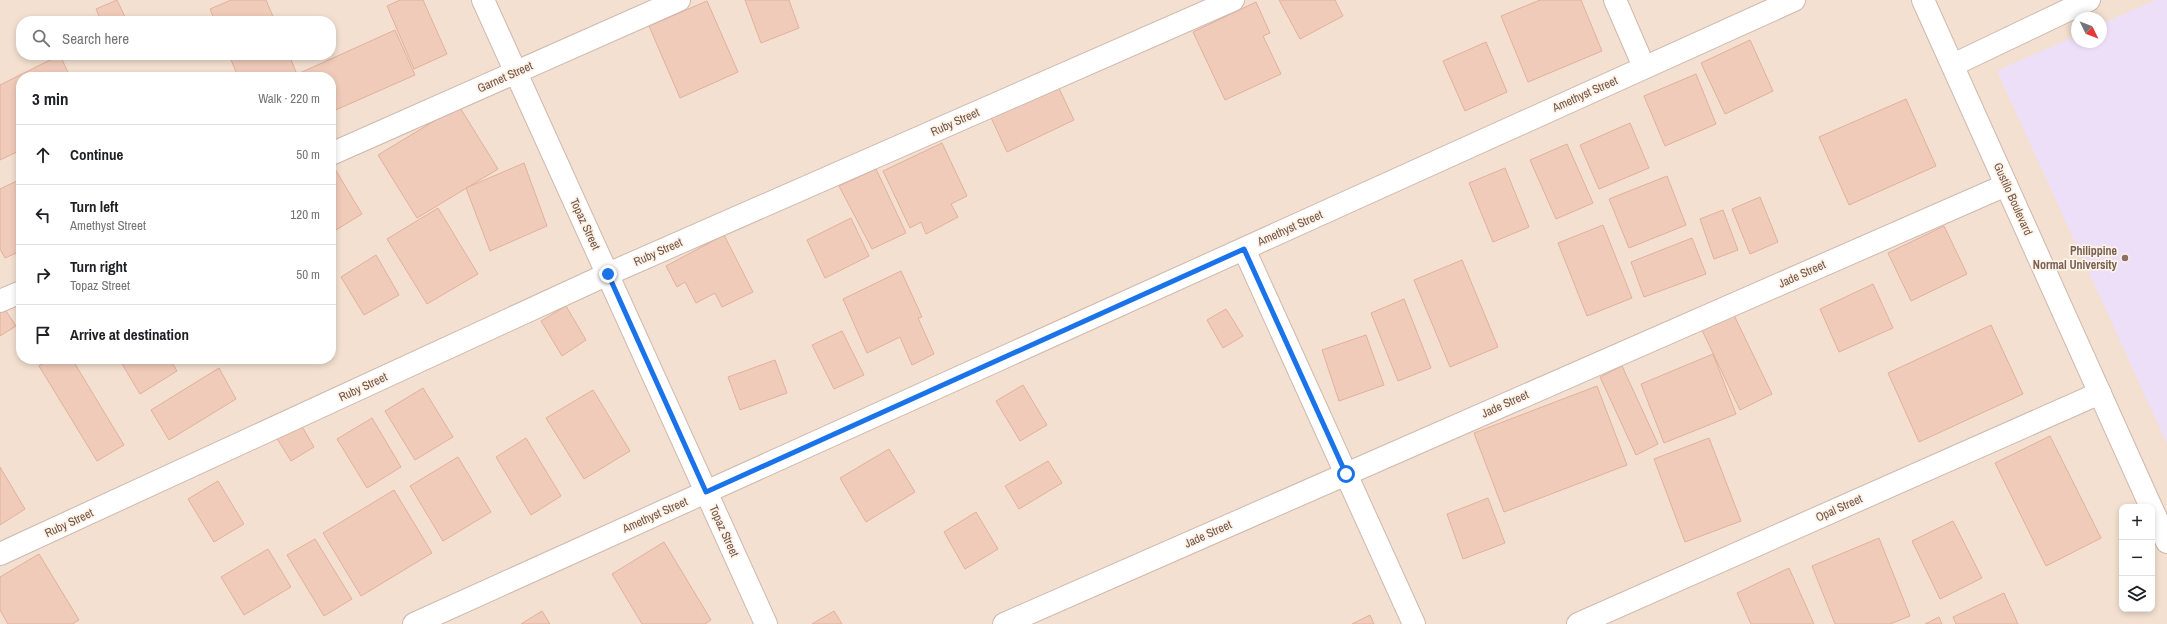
<!DOCTYPE html>
<html lang="en">
<head>
<meta charset="utf-8">
<style>
  body { margin:0; font-family:"Archivo Narrow",sans-serif; background:#f6f6f6; color:#202124 }
  .controls { position:absolute; right:12px; bottom:12px; display:grid; overflow:hidden; border-radius:8px; box-shadow:0 2px 6px #0003 }
  .controls button { width:36px; height:36px; display:grid; place-items:center; padding:0; border:0; border-bottom:1px solid #e0e0e0; background:#fff; color:#202124; font:20px sans-serif }
  .compass { position:absolute; left:2071px; top:12px; width:36px; height:36px; border-radius:50%; background:#fff; box-shadow:0 2px 6px #0003; rotate:133deg }
  .stop { position:absolute; width:12px; height:12px; margin:-9px; border:3px solid #1a73e8; border-radius:50%; background:#fff }
  .stop.end { background:#1a73e8; border-color:#fff; box-shadow:0 1px 4px #0008 }
  .list { margin:0; padding:0; list-style:none }
  h2 { display:flex; justify-content:space-between; align-items:center; height:52px; margin:0; padding:0 16px; font-size:17px }
  h2 small { font-size:13px; font-weight:400; color:#757577 }
  .list li { display:grid; grid-template-columns:26px 1fr auto; gap:12px; align-items:center; box-sizing:border-box; height:60px; padding:0 16px; border-top:1px solid #e0e0e0 }
  .list b { display:block; font-size:15px; white-space:nowrap }
  .list p { margin:0; font-size:13px; white-space:nowrap; color:#757577 }
  .list em { font-size:13px; font-style:normal; color:#757577 }
  .icon { flex:none; width:22px; height:22px; fill:none; stroke:currentColor; stroke-width:2; stroke-linecap:round; stroke-linejoin:round }
  .map { position:relative; flex:none; width:2167px; height:624px; overflow:hidden }
  .search { position:absolute; background:#fff; box-shadow:0 2px 6px #0003; left:16px; top:16px; width:320px; height:44px; display:flex; align-items:center; gap:10px; box-sizing:border-box; padding:0 14px; border-radius:16px; color:#757577; font-size:15px }
  .panel { position:absolute; background:#fff; box-shadow:0 2px 6px #0003; left:16px; top:72px; width:320px; height:292px; border-radius:16px }
  .map>svg:first-child { display:block }
</style>
</head>
<body>
<div class="map">
<svg width="2167" height="624" viewBox="0 0 2167 624">
  <rect width="100%" height="100%" fill="#fbefe2"/>
  <path fill="#f3e0d0" fill-rule="evenodd" d="M0,0H2167V624H0ZM2077,18H2101V42H2077ZM21,21H331V55H21ZM21,77H331V359H21ZM2122,507H2152V609H2122Z"/>
  <polygon fill="#ecdff7" points="2156,0 2167,0 2167,444 1997,71 2077,35 2077,42 2101,42 2101,24"/>
  <g fill="#f0cbba" stroke="#e2b09b">
    <polygon points="117,0 127,21 101,21 96,9"/>
    <polygon points="231,0 266,0 275,21 215,21 210,9"/>
    <polygon points="400,0 423,0 447,54 414,69 387,6"/>
    <polygon points="745,0 789,0 799,28 761,43"/>
    <polygon points="1279,0 1335,0 1343,16 1300,39"/>
    <polygon points="1540,0 1581,0 1602,51 1528,82 1501,16"/>
    <polygon points="707,1 738,72 680,98 649,26"/>
    <polygon points="1256,2 1270,33 1263,36 1281,74 1225,100 1193,32"/>
    <polygon points="395,30 415,75 331,112 331,77 291,77"/>
    <polygon points="1750,40 1773,91 1725,114 1701,63"/>
    <polygon points="1486,42 1507,92 1465,111 1443,61"/>
    <polygon points="60,55 70,77 21,77 21,150 0,160 0,85"/>
    <polygon points="229,55 289,55 296,72 284,77 238,77"/>
    <polygon points="1696,74 1716,124 1665,146 1644,96"/>
    <polygon points="1055,80 1074,120 1007,152 988,111"/>
    <polygon points="1906,99 1936,166 1849,205 1819,137"/>
    <polygon points="459,106 498,169 417,218 378,155"/>
    <polygon points="1630,123 1649,168 1599,189 1580,145"/>
    <polygon points="942,143 967,196 951,204 958,217 926,234 921,222 910,228 883,171"/>
    <polygon points="1567,144 1593,203 1556,219 1530,160"/>
    <polygon points="524,163 547,226 490,251 466,188"/>
    <polygon points="1505,168 1529,227 1493,242 1469,183"/>
    <polygon points="335,169 362,214 331,233 331,172"/>
    <polygon points="876,169 906,233 872,249 839,186"/>
    <polygon points="1667,176 1686,225 1629,248 1609,199"/>
    <polygon points="21,179 21,251 5,258 0,249 0,189"/>
    <polygon points="1760,197 1778,242 1750,254 1732,209"/>
    <polygon points="438,208 478,274 427,304 387,239"/>
    <polygon points="1723,210 1738,250 1714,259 1700,219"/>
    <polygon points="851,218 869,256 825,278 807,240"/>
    <polygon points="1603,225 1632,298 1587,316 1558,243"/>
    <polygon points="1944,226 1967,274 1911,301 1888,253"/>
    <polygon points="724,235 753,292 722,307 715,293 696,303 685,282 677,287 666,266"/>
    <polygon points="1692,238 1706,274 1644,297 1631,262"/>
    <polygon points="376,255 399,295 364,315 341,277"/>
    <polygon points="1462,260 1498,347 1450,367 1414,280"/>
    <polygon points="901,271 922,317 918,318 934,354 912,365 900,337 867,353 843,299"/>
    <polygon points="1873,284 1893,328 1839,352 1820,309"/>
    <polygon points="1404,299 1431,368 1398,381 1371,313"/>
    <polygon points="2,305 16,326 0,336 0,306"/>
    <polygon points="566,306 586,340 562,356 541,321"/>
    <polygon points="1226,309 1243,336 1223,348 1207,320"/>
    <polygon points="1732,311 1772,394 1740,410 1700,326"/>
    <polygon points="1991,325 2023,394 1919,442 1888,373"/>
    <polygon points="842,331 864,375 834,389 812,345"/>
    <polygon points="1366,335 1384,385 1339,401 1322,350"/>
    <polygon points="1713,354 1736,414 1664,443 1641,384"/>
    <polygon points="50,359 72,359 124,445 97,461 39,366"/>
    <polygon points="119,359 170,359 177,371 140,394"/>
    <polygon points="775,360 787,393 740,410 728,377"/>
    <polygon points="1622,366 1658,444 1636,455 1600,377"/>
    <polygon points="219,368 236,399 169,440 151,410"/>
    <polygon points="1023,385 1047,425 1020,441 996,401"/>
    <polygon points="1597,386 1627,465 1504,512 1474,433"/>
    <polygon points="423,388 453,437 415,460 385,411"/>
    <polygon points="593,390 630,451 584,479 546,418"/>
    <polygon points="372,418 401,467 367,488 337,439"/>
    <polygon points="300,423 314,447 291,461 276,437"/>
    <polygon points="2050,436 2101,538 2046,566 1995,463"/>
    <polygon points="526,438 561,496 531,515 496,457"/>
    <polygon points="1709,438 1741,521 1685,542 1654,459"/>
    <polygon points="889,449 915,492 866,522 840,478"/>
    <polygon points="458,457 491,512 443,541 410,486"/>
    <polygon points="1048,461 1062,483 1019,509 1005,486"/>
    <polygon points="0,467 25,509 0,525"/>
    <polygon points="218,481 244,524 214,542 188,499"/>
    <polygon points="394,490 432,553 361,596 323,533"/>
    <polygon points="1488,498 1505,543 1463,559 1447,514"/>
    <polygon points="976,512 998,549 965,569 944,532"/>
    <polygon points="1953,521 1982,578 1940,599 1912,541"/>
    <polygon points="1879,538 1910,616 1890,624 1835,624 1812,566"/>
    <polygon points="315,539 352,599 324,616 287,555"/>
    <polygon points="664,542 711,620 705,624 642,624 612,574"/>
    <polygon points="268,549 291,587 244,615 221,577"/>
    <polygon points="39,554 79,620 72,624 8,624 0,610 0,577"/>
    <polygon points="1789,568 1814,624 1751,624 1737,593"/>
    <polygon points="2004,593 2018,624 1956,624 1953,617"/>
    <polygon points="542,611 550,624 521,624"/>
    <polygon points="834,611 842,624 812,624"/>
    <polygon points="1370,615 1374,624 1352,624"/>
    <polygon points="1939,617 1942,624 1925,624"/>
  </g>
  <g fill="none" stroke-linecap="round" stroke-linejoin="round">
    <defs>
      <g id="minor">
        <polyline points="483,0 766,624"/>
        <polyline points="1615,0 1644,67"/>
        <polyline points="1923,0 2151,507"/>
        <polyline points="1953,65 2089,0"/>
        <polyline points="331,154 679,0"/>
        <polyline points="1244,249 1414,624"/>
        <polyline points="0,301 21,292"/>
        <polyline points="2152,509 2167,542"/>
        <polyline points="0,554 608,274 1233,0"/>
        <polyline points="414,624 1794,0"/>
        <polyline points="1004,624 2006,185"/>
        <polyline points="1578,624 2100,393"/>
      </g>
    </defs>
    <use href="#minor" stroke="#ceb8ac" stroke-width="24"/>
    <use href="#minor" stroke="#fff" stroke-width="22"/>
  </g>
  <g fill="none" stroke-linecap="round" stroke-linejoin="round">
    <polyline stroke="#1a73e8" stroke-width="5" points="608,274 706,492 1244,249 1346,474"/>
  </g>
  <circle fill="#8d6e63" stroke="#fef3e7" stroke-width="1.5" cx="2125" cy="258" r="4"/>
  <g text-anchor="middle" stroke-width="3.5" stroke-linejoin="round" paint-order="stroke">
    <g font-size="12" fill="#725449" stroke="#fef3e7">
      <text transform="translate(505 77) rotate(-24)" y="4">Garnet Street</text>
      <text transform="translate(1585 94) rotate(-24)" y="4">Amethyst Street</text>
      <text transform="translate(955 122) rotate(-24)" y="4">Ruby Street</text>
      <text transform="translate(2013 199) rotate(66)" y="4">Gustilo Boulevard</text>
      <text transform="translate(585 224) rotate(65)" y="4">Topaz Street</text>
      <text transform="translate(1290 228) rotate(-24)" y="4">Amethyst Street</text>
      <text transform="translate(658 252) rotate(-24)" y="4">Ruby Street</text>
      <text transform="translate(1802 274) rotate(-24)" y="4">Jade Street</text>
      <text transform="translate(363 387) rotate(-25)" y="4">Ruby Street</text>
      <text transform="translate(1505 404) rotate(-24)" y="4">Jade Street</text>
      <text transform="translate(1839 508) rotate(-24)" y="4">Opal Street</text>
      <text transform="translate(655 515) rotate(-24)" y="4">Amethyst Street</text>
      <text transform="translate(69 523) rotate(-25)" y="4">Ruby Street</text>
      <text transform="translate(724 531) rotate(66)" y="4">Topaz Street</text>
      <text transform="translate(1208 534) rotate(-24)" y="4">Jade Street</text>
    </g>
    <g font-size="12" font-weight="bold" fill="#785e54" stroke="#fef3e7" text-anchor="end">
      <text x="2117" y="255">Philippine<tspan x="2117" dy="14">Normal University</tspan></text>
    </g>
  </g>
</svg>
<div class="controls">
<button>+</button>
<button>−</button>
<button><svg class="icon" aria-label="layers" viewBox="0 0 24 24"><path d="M12 4l9 5-9 5-9-5zM3 14l9 5 9-5"/></svg></button>
</div>
<svg class="compass" viewBox="-18 -18 36 36"><path d="M0-13l5 13h-10z" fill="#e53935"/><path d="M0 13l5-13h-10z" fill="#757577"/></svg>
<div class="stop" style="left:1346px;top:474px"></div>
<div class="stop end" style="left:608px;top:274px"></div>
<div class="search"><svg class="icon" aria-label="search" viewBox="0 0 24 24"><circle cx="10" cy="10" r="6"/><path d="M15 15l6 6"/></svg>Search here</div>
<section class="panel">
<h2>3 min<small>Walk · 220 m</small></h2>
<ul class="list">
<li><svg class="icon" aria-label="ahead" viewBox="0 0 24 24"><path d="M12 20V5M6 11l6-6 6 6"/></svg><div><b>Continue</b></div><em>50 m</em></li>
<li><svg class="icon" aria-label="left" viewBox="0 0 24 24"><path d="M17 20v-9H6M10 6l-5 5 5 5"/></svg><div><b>Turn left</b><p>Amethyst Street</p></div><em>120 m</em></li>
<li><svg class="icon" aria-label="right" viewBox="0 0 24 24"><path d="M7 20v-9h11M14 6l5 5-5 5"/></svg><div><b>Turn right</b><p>Topaz Street</p></div><em>50 m</em></li>
<li><svg class="icon" aria-label="arrive" viewBox="0 0 24 24"><path d="M6 21V4h12l-3 4 3 4H6"/></svg><div><b>Arrive at destination</b></div></li>
</ul>
</section>
</div>
</body>
</html>
